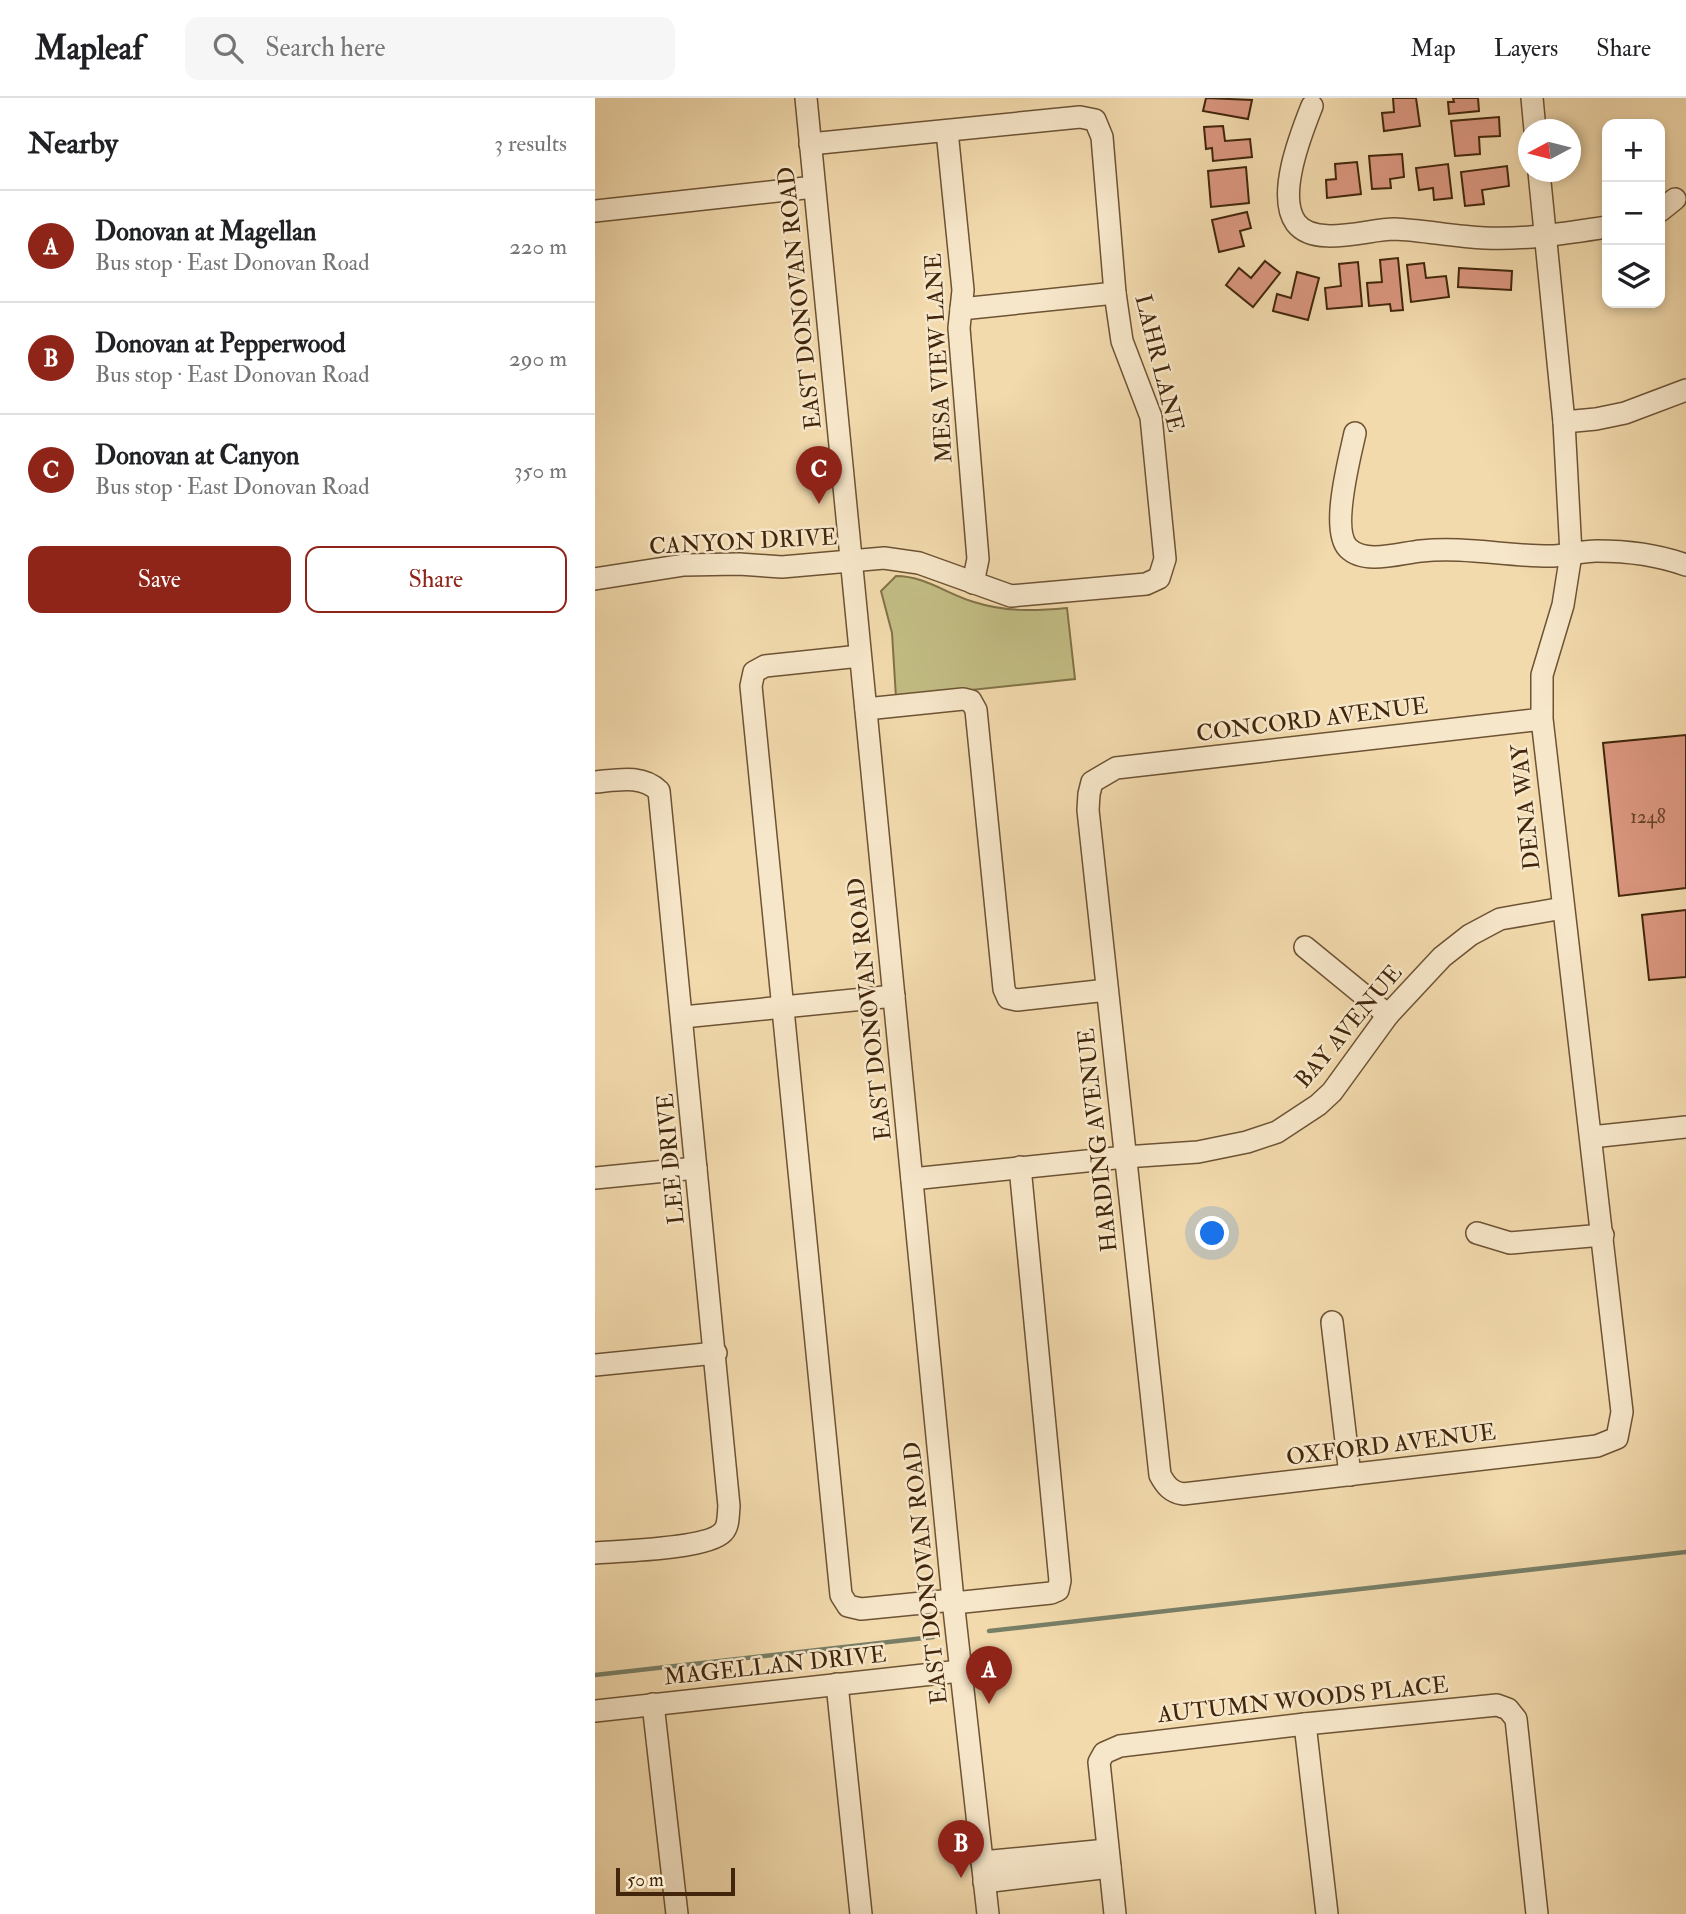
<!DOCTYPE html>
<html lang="en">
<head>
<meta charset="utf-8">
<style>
  body { margin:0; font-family:"IM FELL Double Pica",serif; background:#f6f6f6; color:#202124 }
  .controls { position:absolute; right:21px; top:21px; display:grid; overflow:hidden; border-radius:14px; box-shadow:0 4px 10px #0003 }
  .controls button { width:63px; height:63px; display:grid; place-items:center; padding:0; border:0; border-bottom:2px solid #e0e0e0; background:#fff; color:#202124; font:35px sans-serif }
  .compass { position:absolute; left:923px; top:21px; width:63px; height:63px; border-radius:50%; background:#fff; box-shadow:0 4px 10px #0003; rotate:263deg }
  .scale { position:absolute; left:21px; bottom:18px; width:119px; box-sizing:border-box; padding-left:7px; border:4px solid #41260b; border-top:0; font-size:19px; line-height:24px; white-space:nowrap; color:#41260b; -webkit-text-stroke:5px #f7e7ca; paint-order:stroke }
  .you { position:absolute; left:618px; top:1136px; width:24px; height:24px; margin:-18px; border:5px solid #fff; border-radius:50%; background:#1a73e8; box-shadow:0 0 0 10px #1a73e833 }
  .badge { display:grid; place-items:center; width:46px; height:46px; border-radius:50%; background:#8f2418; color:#fff; font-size:23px; font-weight:700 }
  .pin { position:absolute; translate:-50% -58px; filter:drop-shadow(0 2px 4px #0008) }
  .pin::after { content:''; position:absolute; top:37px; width:24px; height:21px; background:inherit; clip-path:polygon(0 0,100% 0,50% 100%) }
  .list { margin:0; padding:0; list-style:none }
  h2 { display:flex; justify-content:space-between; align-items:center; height:91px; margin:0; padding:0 28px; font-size:30px }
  h2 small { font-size:23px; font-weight:400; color:#757577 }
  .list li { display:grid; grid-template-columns:46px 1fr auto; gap:21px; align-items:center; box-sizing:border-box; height:112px; padding:0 28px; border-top:2px solid #e0e0e0 }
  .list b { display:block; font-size:26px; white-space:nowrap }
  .list p { margin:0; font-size:23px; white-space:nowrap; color:#757577 }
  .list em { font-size:23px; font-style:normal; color:#757577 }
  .actions { display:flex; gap:14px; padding:21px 28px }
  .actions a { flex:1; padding:16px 0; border:2px solid #8f2418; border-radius:14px; text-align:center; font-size:24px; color:#8f2418 }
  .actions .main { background:#8f2418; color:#fff }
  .icon { flex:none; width:38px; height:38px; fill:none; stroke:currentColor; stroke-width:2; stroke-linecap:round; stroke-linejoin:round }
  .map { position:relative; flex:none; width:1091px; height:1816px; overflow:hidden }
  header { display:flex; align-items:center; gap:42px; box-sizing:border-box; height:98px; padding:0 35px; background:#fff; border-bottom:2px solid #e0e0e0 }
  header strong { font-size:33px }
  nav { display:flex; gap:38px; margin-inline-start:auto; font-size:24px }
  .search { width:490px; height:63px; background:#f6f6f6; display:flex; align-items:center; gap:18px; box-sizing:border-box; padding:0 24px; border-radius:14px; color:#757577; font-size:26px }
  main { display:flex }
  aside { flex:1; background:#fff }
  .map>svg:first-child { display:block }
</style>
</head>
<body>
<header>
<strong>Mapleaf</strong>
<div class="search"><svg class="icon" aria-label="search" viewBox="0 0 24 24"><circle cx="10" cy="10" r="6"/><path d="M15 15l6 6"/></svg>Search here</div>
<nav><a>Map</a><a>Layers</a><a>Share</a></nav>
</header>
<main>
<aside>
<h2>Nearby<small>3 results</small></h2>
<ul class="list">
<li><span class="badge">A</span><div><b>Donovan at Magellan</b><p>Bus stop · East Donovan Road</p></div><em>220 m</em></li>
<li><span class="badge">B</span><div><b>Donovan at Pepperwood</b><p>Bus stop · East Donovan Road</p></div><em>290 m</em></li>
<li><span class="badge">C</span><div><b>Donovan at Canyon</b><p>Bus stop · East Donovan Road</p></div><em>350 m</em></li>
</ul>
<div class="actions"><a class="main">Save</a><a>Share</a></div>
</aside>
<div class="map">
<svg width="1091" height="1816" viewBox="0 0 1091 1816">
  <rect width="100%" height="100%" fill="#f2daad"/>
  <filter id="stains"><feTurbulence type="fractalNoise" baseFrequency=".00286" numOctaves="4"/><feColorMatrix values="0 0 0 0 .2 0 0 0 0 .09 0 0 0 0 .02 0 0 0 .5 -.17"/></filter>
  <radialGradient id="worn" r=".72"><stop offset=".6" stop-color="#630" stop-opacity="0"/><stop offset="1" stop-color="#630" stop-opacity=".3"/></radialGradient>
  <path fill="#c2bd84" stroke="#827248" stroke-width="2" d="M301,478C330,478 352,496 379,504C410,514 440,513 472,510L480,581L301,600L297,535L286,493Z"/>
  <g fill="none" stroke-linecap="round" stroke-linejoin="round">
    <g stroke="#787f67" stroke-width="4.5">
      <polyline points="394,1533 1091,1454"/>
      <polyline points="0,1577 338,1539"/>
    </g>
  </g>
  <g fill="#da967f" stroke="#41260b" stroke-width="2">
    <polygon points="611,0 657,2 653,21 608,13"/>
    <polygon points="798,0 821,0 825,28 789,33 787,15 799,14"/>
    <polygon points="858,0 883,0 884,13 854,16 853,4 859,4"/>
    <polygon points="904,19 905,38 884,39 885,56 860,58 856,23"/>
    <polygon points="628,28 630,43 655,41 657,59 618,63 617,50 611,51 609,29"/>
    <polygon points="807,56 809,79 795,81 796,90 777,91 774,58"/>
    <polygon points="762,64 766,96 732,100 731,82 741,81 740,66"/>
    <polygon points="853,66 857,100 839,102 838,90 824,92 821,70"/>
    <polygon points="912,68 914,88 887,92 889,106 870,108 866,74"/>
    <polygon points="651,69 654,105 616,109 613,73"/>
    <polygon points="652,114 656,130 645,133 649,148 624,154 617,122"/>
    <polygon points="803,160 808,212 796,213 795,206 774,208 772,185 787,184 785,162"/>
    <polygon points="670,163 685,175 658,209 631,187 644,170 656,180"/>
    <polygon points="763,164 767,208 732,211 730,190 746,188 744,166"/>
    <polygon points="829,165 831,180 851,178 854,199 816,204 812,167"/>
    <polygon points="864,170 917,173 916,192 863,189"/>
    <polygon points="702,174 724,180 713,222 678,213 682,196 696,200"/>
    <polygon points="1091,637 1091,790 1024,798 1008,645"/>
    <polygon points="1091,812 1091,879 1054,882 1047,817"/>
  </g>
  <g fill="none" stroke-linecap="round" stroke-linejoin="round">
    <defs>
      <g id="minor">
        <polyline points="211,0 358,1502 393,1816"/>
        <polyline points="937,0 940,32"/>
        <path d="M717,8C706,36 681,98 701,125C720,150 773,131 799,131C829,132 859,139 890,140C930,142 972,135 1012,129"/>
        <polyline points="352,33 368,192 364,230 383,461 378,485"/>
        <path d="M944,74L969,324L976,456L968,507L947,577V621L1027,1314L1022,1340L1002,1348L588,1396C576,1394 571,1388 565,1377L493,712L494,696L497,684L521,670L947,621"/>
        <polyline points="0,113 219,89"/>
        <polyline points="1065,113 1080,101"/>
        <polyline points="366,211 520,195"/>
        <polyline points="969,324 1001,321 1030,315 1091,292"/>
        <path d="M760,335C755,359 735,431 753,450C770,467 805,455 826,453C870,448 915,459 959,458C973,457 987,453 1002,453C1031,453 1063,457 1091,467"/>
        <polyline points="0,481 89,467 144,466 187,469 289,460 324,465 416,498 551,486 564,480 570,461 556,319 527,243 520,195 507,39 500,22 485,19 215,46"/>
        <polyline points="265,558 170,568 159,574 156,588 246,1497 253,1508 266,1511 358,1502"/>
        <polyline points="271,611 368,601 376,603 381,612 409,891 413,900 422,902 512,892"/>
        <path d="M0,684C22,682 47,676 64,693L134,1408C133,1417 134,1428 128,1434C113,1451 25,1453 0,1455"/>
        <polyline points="710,849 793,917"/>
        <polyline points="88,919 299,898"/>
        <polyline points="996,1039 1091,1029"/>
        <polyline points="0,1080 101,1070"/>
        <polyline points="317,1081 530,1059 603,1054 652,1044 682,1034 723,1007 737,994 793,917 847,859 875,837 905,821 968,810"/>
        <polyline points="882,1135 915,1145 1008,1137"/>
        <polyline points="737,1224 755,1377"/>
        <polyline points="0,1267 121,1255"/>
        <polyline points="359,1505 456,1495 463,1492 465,1483 425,1069"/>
        <polyline points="242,1586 266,1816"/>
        <polyline points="58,1606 82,1816"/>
        <polyline points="0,1613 365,1573"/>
        <polyline points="710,1626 732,1816"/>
        <polyline points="387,1764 512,1752"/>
        <polyline points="389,1784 515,1769"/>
        <polyline points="520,1816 504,1664 509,1655 525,1648 710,1626 902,1607 913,1611 921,1621 942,1816"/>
      </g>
    </defs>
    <use href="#minor" stroke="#6d5334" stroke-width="24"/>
    <use href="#minor" stroke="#f7e7ca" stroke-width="21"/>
  </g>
  <g text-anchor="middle" stroke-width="5" stroke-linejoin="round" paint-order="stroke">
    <g font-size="19" fill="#674228">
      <text x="1053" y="725">1248</text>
    </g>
    <g font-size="23" fill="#41260b" stroke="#f7e7ca">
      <text transform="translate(204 200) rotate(-96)" y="8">EAST DONOVAN ROAD</text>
      <text transform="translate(343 260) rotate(-93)" y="8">MESA VIEW LANE</text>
      <text transform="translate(565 265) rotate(76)" y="8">LAHR LANE</text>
      <text transform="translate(148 443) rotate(-3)" y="8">CANYON DRIVE</text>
      <text transform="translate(717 621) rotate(-7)" y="8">CONCORD AVENUE</text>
      <text transform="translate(930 709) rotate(-96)" y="8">DENA WAY</text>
      <text transform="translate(274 911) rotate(-96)" y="8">EAST DONOVAN ROAD</text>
      <text transform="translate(753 928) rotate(-50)" y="8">BAY AVENUE</text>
      <text transform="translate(502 1042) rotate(-96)" y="8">HARDING AVENUE</text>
      <text transform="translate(75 1061) rotate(-95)" y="8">LEE DRIVE</text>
      <text transform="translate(796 1346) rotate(-7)" y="8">OXFORD AVENUE</text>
      <text transform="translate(330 1475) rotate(-96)" y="8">EAST DONOVAN ROAD</text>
      <text transform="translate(180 1567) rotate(-6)" y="8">MAGELLAN DRIVE</text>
      <text transform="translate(708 1601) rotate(-6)" y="8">AUTUMN WOODS PLACE</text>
    </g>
  </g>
  <rect width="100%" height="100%" filter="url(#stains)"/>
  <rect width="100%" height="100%" fill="url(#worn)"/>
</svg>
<div class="controls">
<button>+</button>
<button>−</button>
<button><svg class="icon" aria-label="layers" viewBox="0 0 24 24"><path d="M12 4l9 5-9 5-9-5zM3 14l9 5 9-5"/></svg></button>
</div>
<svg class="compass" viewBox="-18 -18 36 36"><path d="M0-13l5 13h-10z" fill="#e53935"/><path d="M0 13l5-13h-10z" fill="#757577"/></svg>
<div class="scale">50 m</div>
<div class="you"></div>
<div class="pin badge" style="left:394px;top:1606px">A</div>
<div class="pin badge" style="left:366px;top:1780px">B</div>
<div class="pin badge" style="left:224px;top:406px">C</div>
</div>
</main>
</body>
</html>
